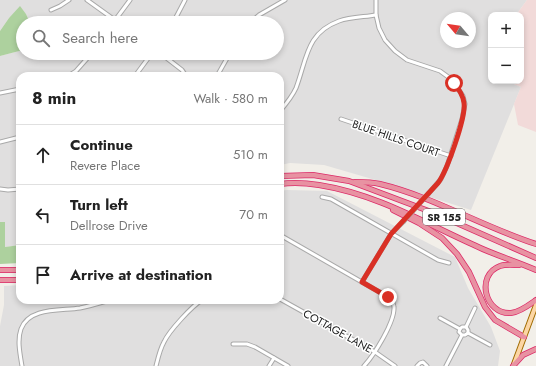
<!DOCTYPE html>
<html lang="en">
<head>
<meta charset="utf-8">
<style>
  body { margin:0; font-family:Jost,sans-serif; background:#f6f6f6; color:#222 }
  .controls { position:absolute; right:12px; top:12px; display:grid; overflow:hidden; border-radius:8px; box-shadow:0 2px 6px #0003 }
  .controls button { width:36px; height:36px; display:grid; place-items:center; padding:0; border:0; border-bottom:1px solid #e0e0e0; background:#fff; color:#222; font:20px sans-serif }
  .compass { position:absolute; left:440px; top:12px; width:36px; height:36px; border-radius:50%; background:#fff; box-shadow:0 2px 6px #0003; rotate:299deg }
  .stop { position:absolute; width:12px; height:12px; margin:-9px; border:3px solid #d93025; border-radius:50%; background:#fff }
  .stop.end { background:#d93025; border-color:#fff; box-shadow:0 1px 4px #0008 }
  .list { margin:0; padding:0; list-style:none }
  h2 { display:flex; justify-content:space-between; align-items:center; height:52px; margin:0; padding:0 16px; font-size:17px }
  h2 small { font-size:13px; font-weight:400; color:#767676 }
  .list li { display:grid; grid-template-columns:26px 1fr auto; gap:12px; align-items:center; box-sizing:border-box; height:60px; padding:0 16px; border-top:1px solid #e0e0e0 }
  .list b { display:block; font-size:15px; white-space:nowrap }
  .list p { margin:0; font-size:13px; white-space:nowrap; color:#767676 }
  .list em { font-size:13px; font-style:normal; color:#767676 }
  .icon { flex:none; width:22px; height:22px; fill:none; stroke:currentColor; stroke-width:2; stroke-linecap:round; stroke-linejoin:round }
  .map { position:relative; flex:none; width:536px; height:366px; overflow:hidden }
  .search { position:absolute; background:#fff; box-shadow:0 2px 6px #0003; left:16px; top:16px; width:268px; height:44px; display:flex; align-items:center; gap:10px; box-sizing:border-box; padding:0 14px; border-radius:22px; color:#767676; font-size:15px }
  .panel { position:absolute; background:#fff; box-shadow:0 2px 6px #0003; left:16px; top:72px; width:268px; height:232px; border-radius:12px }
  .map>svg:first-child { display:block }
</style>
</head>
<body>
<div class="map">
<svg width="536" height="366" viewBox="0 0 536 366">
  <rect width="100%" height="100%" fill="#f2efe9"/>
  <g fill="#e0dfdf" fill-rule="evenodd">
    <path d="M0,0H527L516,15H491V81H507L521,87L471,210L379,181L324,165L290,163L280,165V76H20V245L5,247V222H0V56L23,50V53H277V23H30L26,14L20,7L9,18L0,31ZM446,18H470V42H446Z"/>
    <polygon points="287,190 327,191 455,257 468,288 491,327 500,351 498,366 0,366 0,326 4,305 4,286 20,285 20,300 280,300 280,191"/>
  </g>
  <polygon fill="#f2dad9" points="527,0 536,0 536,132 518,125 514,104 521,87 507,81 521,81 521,15 516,15"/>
  <g fill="#add19e">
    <polygon points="20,6 26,14 30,23 23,23 23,50 0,56 0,31 9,18"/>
    <polygon points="0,222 5,222 5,247 20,245 20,263 0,264"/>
  </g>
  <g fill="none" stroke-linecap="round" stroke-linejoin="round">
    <defs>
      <g id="minor">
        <polyline points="87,0 119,23"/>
        <polyline points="376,0 376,15 379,28 385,40 395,51 407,60 440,71 451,79 463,96 465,104 462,119 447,166 441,179 429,193"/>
        <polyline points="51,10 60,6 69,0"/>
        <polyline points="113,23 130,0"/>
        <polyline points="173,23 185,0"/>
        <polyline points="250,23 259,15 285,0"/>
        <polyline points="160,53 182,70 186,76"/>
        <polyline points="68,76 76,71 92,53"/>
        <polyline points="135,76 152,53"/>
        <polyline points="217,76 230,53"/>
        <polyline points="0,93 20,89"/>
        <path d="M280,111C286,104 292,97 296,88C307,59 306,33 339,21C350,17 364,17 376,15"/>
        <polyline points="341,119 451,156"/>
        <polyline points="0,142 20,137"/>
        <polyline points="0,189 8,190 20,189"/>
        <polyline points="322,197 331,199 438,260 449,263"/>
        <path d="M280,235L388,297C391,300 394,303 394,307C395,322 374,355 364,366"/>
        <polyline points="362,282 391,234 403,222"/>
        <polyline points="280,299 375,352 395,366"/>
        <polyline points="440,318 460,329"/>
        <polyline points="466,327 475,308"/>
        <polyline points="468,333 490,345"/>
        <polyline points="233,344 247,344 255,347 288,366"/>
        <path d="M22,366C20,354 17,340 21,329C29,307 61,311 80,308C90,306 100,303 110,300"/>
        <path d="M156,366C158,358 160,349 164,342C169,331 192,306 202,300"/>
        <polyline points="269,366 274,358"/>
        <polyline points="417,366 420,363 423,362 427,366"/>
        <polyline points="446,366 462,335 459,332 460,329 462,327 466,327 468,330 468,333 465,335 462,335"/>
      </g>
      <polyline id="major" points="514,364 536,305"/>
      <g id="highway">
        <polyline points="280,176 313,175 349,181 434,213 536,258"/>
        <path d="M355,182C363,182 372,182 380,184C434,197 483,227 536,244"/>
        <path d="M280,184C293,182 307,183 319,185C376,194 423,222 474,245C494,255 516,261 536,270"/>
        <polyline points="393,210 419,223 442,238 457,254 469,272 485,307 495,320 524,337"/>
        <path d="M519,265C513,265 506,264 500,266C475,275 485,315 511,313C520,312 529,305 536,300"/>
        <polyline points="0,270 20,270"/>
        <polyline points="0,280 20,280"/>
        <polyline points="513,366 523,355 536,349"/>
      </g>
    </defs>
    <use href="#minor" stroke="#a9a9a9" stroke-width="5"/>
    <use href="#major" stroke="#a06b00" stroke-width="6"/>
    <use href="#highway" stroke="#dc2a67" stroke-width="6"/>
    <use href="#minor" stroke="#fff" stroke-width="3"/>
    <use href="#major" stroke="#fcd6a4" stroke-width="4"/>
    <use href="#highway" stroke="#e892a2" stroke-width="4.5"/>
    <defs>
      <polyline id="minor-bridge" points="403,222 429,193"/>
    </defs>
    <use href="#minor-bridge" stroke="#a9a9a9" stroke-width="5" stroke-linecap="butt"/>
    <use href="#minor-bridge" stroke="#fff" stroke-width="3"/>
  </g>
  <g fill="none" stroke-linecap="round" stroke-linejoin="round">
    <path stroke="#d93025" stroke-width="5" d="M388,297L362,282L391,234L438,183C447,171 466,117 464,103C463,95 459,89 454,83"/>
  </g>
  <g text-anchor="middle" stroke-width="3" stroke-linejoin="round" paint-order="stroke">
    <rect fill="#fff" stroke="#646464" stroke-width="1" x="423" y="209" width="42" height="16" rx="3"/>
    <g font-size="10" font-weight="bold" fill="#222">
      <text x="444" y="221">SR 155</text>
    </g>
    <g font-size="11" fill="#222" stroke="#fff">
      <text transform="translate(396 138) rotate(19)" y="4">BLUE HILLS COURT</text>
      <text transform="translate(338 331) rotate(29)" y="4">COTTAGE LANE</text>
    </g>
  </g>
</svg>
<div class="controls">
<button>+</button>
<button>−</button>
</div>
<svg class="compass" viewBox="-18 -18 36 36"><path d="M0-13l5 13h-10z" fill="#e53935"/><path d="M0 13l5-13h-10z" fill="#767676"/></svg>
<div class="stop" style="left:454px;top:83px"></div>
<div class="stop end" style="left:388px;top:297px"></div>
<div class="search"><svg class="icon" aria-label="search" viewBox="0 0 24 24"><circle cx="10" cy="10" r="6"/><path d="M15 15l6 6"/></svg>Search here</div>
<section class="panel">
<h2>8 min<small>Walk · 580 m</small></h2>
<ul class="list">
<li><svg class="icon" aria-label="ahead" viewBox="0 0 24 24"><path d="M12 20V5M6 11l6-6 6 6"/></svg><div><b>Continue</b><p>Revere Place</p></div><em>510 m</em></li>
<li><svg class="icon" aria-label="left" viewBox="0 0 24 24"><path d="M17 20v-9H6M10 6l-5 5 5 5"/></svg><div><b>Turn left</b><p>Dellrose Drive</p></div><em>70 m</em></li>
<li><svg class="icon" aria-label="arrive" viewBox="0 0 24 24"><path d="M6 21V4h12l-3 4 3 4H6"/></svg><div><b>Arrive at destination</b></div></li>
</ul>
</section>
</div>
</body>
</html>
